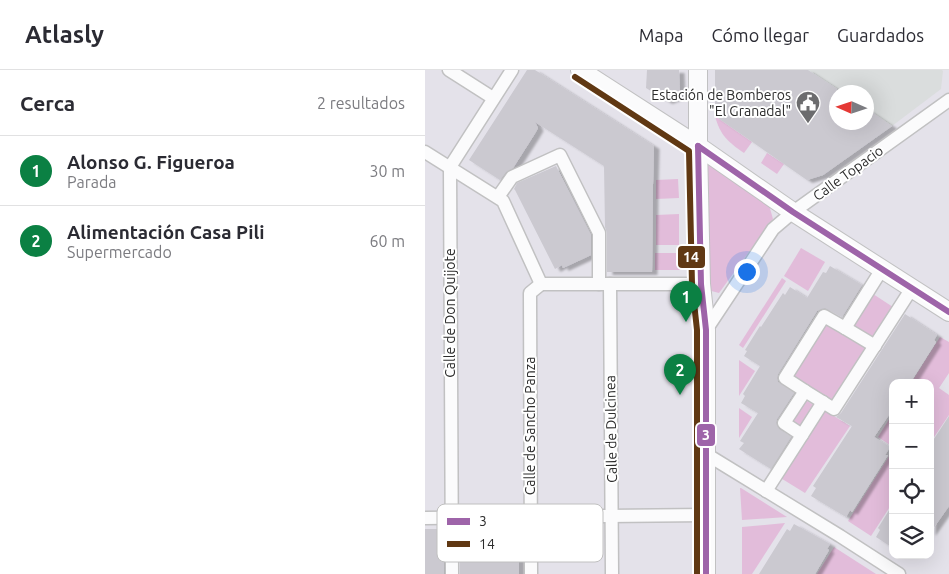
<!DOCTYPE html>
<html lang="es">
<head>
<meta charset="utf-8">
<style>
  body { margin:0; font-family:Ubuntu,sans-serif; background:#f7f7f7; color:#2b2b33 }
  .controls { position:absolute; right:15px; bottom:15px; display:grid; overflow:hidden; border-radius:10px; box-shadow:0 5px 20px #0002 }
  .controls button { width:45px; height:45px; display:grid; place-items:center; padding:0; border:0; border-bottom:1px solid #e1e1e2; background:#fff; color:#2b2b33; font:25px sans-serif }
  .compass { position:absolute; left:404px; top:15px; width:45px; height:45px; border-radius:50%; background:#fff; box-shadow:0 5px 20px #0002; rotate:273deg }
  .you { position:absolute; left:321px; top:201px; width:18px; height:18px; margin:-12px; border:4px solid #fff; border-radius:50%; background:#1a73e8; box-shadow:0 0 0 8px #1a73e833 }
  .badge { display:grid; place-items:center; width:32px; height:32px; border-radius:50%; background:#0b8043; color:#fff; font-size:16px; font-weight:700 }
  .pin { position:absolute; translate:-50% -41px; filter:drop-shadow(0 1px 2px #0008) }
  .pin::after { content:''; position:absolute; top:26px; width:18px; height:15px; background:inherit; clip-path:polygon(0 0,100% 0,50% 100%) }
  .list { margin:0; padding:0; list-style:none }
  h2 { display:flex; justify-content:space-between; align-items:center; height:65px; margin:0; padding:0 20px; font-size:21px }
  h2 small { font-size:16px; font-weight:400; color:#7c7c81 }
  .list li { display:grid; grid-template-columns:32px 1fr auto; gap:15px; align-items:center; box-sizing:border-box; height:70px; padding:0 20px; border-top:1px solid #e1e1e2 }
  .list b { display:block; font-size:19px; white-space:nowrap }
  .list p { margin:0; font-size:16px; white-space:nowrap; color:#7c7c81 }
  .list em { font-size:16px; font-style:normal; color:#7c7c81 }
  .icon { flex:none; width:28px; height:28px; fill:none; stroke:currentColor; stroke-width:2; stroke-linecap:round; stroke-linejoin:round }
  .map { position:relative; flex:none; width:524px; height:504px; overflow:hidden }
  header { display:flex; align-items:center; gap:30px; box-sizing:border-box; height:70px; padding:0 25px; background:#fff; border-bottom:1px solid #e1e1e2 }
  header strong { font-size:24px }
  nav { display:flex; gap:28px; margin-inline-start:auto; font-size:18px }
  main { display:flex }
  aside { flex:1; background:#fff }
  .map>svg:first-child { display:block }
</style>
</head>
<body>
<header>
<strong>Atlasly</strong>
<nav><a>Mapa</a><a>Cómo llegar</a><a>Guardados</a></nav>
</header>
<main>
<aside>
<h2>Cerca<small>2 resultados</small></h2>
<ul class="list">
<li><span class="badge">1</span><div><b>Alonso G. Figueroa</b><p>Parada</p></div><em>30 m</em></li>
<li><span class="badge">2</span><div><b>Alimentación Casa Pili</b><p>Supermercado</p></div><em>60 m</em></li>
</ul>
</aside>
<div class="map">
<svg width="524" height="504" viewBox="0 0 524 504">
  <defs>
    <filter id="shadow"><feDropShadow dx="5.5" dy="3" stdDeviation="1" flood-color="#0004"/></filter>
  </defs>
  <rect width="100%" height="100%" fill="#e4e2ea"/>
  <polygon fill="#dadddd" points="383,0 517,0 518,1 516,19 467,56 442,39 442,22 417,22"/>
  <g fill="#e2bcda">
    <path d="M290,46L327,72L319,83C303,72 295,65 290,46Z"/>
    <polygon points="342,83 359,94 352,104 336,93"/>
    <polygon points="284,94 344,135 348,149 294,223 279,219 275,105"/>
    <polygon points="253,109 254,128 231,129 231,110"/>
    <polygon points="254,144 254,175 231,175 231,145"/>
    <polygon points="376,178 400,192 383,221 359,206"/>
    <rect x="230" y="183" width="25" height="17"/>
    <polygon points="357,208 361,211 318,278 314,275"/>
    <polygon points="445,222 471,239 449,274 423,257"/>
    <polygon points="399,249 446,278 409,337 363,308"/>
    <polygon points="515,267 524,272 524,303 514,318 524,325 524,345 505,373 505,313 486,313"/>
    <polygon points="314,290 330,301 314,326"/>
    <polygon points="377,328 392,337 376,362 361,353"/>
    <polygon points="314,338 327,347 314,368"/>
    <polygon points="396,338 425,356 380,423 354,407"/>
    <polygon points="468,343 468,377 453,367"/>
    <polygon points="468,380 468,432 446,466 423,451"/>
    <polygon points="315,418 316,418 362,447 317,450"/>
    <polygon points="360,453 327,504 317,504 317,457"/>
    <polygon points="409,477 451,504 392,504"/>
  </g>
  <g fill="#cbc9d0" filter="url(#shadow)">
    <polygon points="102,0 110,0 229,76 228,114 227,202 182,202 182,163 180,157 179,96 110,52 113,58 109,65 88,98 81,102 75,110 44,90"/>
    <polygon points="222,0 254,0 255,26 242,31 221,18"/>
    <polygon points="290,0 383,0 412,19 412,52 442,52 442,39 467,56 398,105 382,110 290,46"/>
    <polygon points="131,96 166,165 166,185 138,198 137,195 130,199 90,120 89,119 92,113"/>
    <polygon points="405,196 437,215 417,247 400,238 396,239 392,241 353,304 352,308 353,312 369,323 352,349 351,353 354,359 366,367 346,399 314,379 319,373 315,371 333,343 316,333 320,326 318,324 335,296 319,286 322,281 320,280 335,256 336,257 358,223 360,225 365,217 382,228 398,202 401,203"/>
    <polygon points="480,244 512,265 509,270 511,272 485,313 468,313 468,339 449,367 465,377 460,385 463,385 427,442 425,440 421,447 386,426 391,418 388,416 427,356 411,347 416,343"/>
    <polygon points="524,346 524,436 505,463 505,375"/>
    <polygon points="468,434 468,478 451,467 455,460 453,458"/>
    <polygon points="369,454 405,474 402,479 404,480 390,504 334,504 362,459 365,461"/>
    <rect x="0" y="459" width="19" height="45"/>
    <rect x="35" y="459" width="59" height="45"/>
  </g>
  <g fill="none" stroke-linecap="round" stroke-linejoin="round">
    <defs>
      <g id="street">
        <polyline points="24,0 68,28"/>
        <polyline points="0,82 78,131 116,214 276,214"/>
        <polyline points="73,127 87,107 135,85 174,163 174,214"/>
        <polyline points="185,214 187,504"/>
        <polyline points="420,258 450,276"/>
        <polyline points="281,260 348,159 368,142 524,30"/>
        <polyline points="380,321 409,339 487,218"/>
        <polyline points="377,365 398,332"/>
        <polyline points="281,384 415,466 474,504"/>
        <polyline points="341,421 377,365 359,353 380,321 360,308 399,246 420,258 457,199"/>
        <polyline points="0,448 281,445"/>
        <polyline points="27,504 25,97 87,0"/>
        <polyline points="106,504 105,223 116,214"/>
      </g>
      <g id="secondary">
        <polyline points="155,0 273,76 368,142 524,242"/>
        <polyline points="273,0 273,76 276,214 281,260 281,504"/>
      </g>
    </defs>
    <use href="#street" stroke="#c1c1c2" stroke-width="15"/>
    <use href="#secondary" stroke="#c1c1c2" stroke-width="20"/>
    <use href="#street" stroke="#fbfbfc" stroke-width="12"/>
    <use href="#secondary" stroke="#fbfbfc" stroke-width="18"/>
    <defs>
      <g id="bus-1">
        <polyline points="273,76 276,214 281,260 281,504"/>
        <polyline points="273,76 368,142 524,242"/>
      </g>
      <polyline id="bus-2" points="150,7 264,81 267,214 272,260 272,504"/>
    </defs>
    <use href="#bus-1" stroke="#fff" stroke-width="10"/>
    <use href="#bus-2" stroke="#fff" stroke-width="10"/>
    <use href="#bus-1" stroke="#9e64a9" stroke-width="6"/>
    <use href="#bus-2" stroke="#603813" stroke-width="6"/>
  </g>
  <defs>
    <symbol id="civic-pin" viewBox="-11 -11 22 30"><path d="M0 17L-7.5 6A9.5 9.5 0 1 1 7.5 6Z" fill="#6c6c6e" stroke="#fff"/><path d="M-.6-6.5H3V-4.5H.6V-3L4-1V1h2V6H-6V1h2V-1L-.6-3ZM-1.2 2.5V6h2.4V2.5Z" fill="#fff"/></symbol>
  </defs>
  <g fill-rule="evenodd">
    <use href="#civic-pin" x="369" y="19" width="28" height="38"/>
  </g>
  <g text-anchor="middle" stroke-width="4" stroke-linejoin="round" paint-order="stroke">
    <g font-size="14" fill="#2c2c2c" stroke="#fff" text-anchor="end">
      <text x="366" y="30">Estación de Bomberos<tspan x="366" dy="16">"El Granadal"</tspan></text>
    </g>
    <g font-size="14" fill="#2c2c2c" stroke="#fff">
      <text transform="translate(423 103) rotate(-36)" y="5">Calle Topacio</text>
      <text transform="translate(25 243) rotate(-90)" y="5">Calle de Don Quijote</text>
      <text transform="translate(105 356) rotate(-90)" y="5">Calle de Sancho Panza</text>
      <text transform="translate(186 359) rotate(-91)" y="5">Calle de Dulcinea</text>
    </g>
  </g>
  <rect x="12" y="434" width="166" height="58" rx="8" fill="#fff" stroke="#c0c0c0" stroke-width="1"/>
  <rect x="22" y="448" width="23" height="7" fill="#9e64a9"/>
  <rect x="22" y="471" width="23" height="6" fill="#603813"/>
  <g font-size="14" fill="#2c2c2c">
    <text x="54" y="456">3</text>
    <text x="54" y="479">14</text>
  </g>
  <g stroke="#fff" stroke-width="2">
    <rect x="252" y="175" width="29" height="24" rx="5" fill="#603813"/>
    <rect x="271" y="353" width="20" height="24" rx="5" fill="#9e64a9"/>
  </g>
  <g font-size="14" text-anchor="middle" font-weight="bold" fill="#fff">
    <text x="266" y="192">14</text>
    <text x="281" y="370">3</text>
  </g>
</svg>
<div class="controls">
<button>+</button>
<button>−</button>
<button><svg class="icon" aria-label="locate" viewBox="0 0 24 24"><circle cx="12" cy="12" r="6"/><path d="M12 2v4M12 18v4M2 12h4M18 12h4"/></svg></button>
<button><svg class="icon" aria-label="layers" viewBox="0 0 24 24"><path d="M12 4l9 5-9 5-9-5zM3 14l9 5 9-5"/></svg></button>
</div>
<svg class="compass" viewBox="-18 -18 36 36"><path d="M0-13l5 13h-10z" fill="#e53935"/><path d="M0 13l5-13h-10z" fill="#7c7c81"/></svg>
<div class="you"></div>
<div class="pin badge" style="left:261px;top:252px">1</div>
<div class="pin badge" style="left:255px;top:325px">2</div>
</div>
</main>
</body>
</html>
